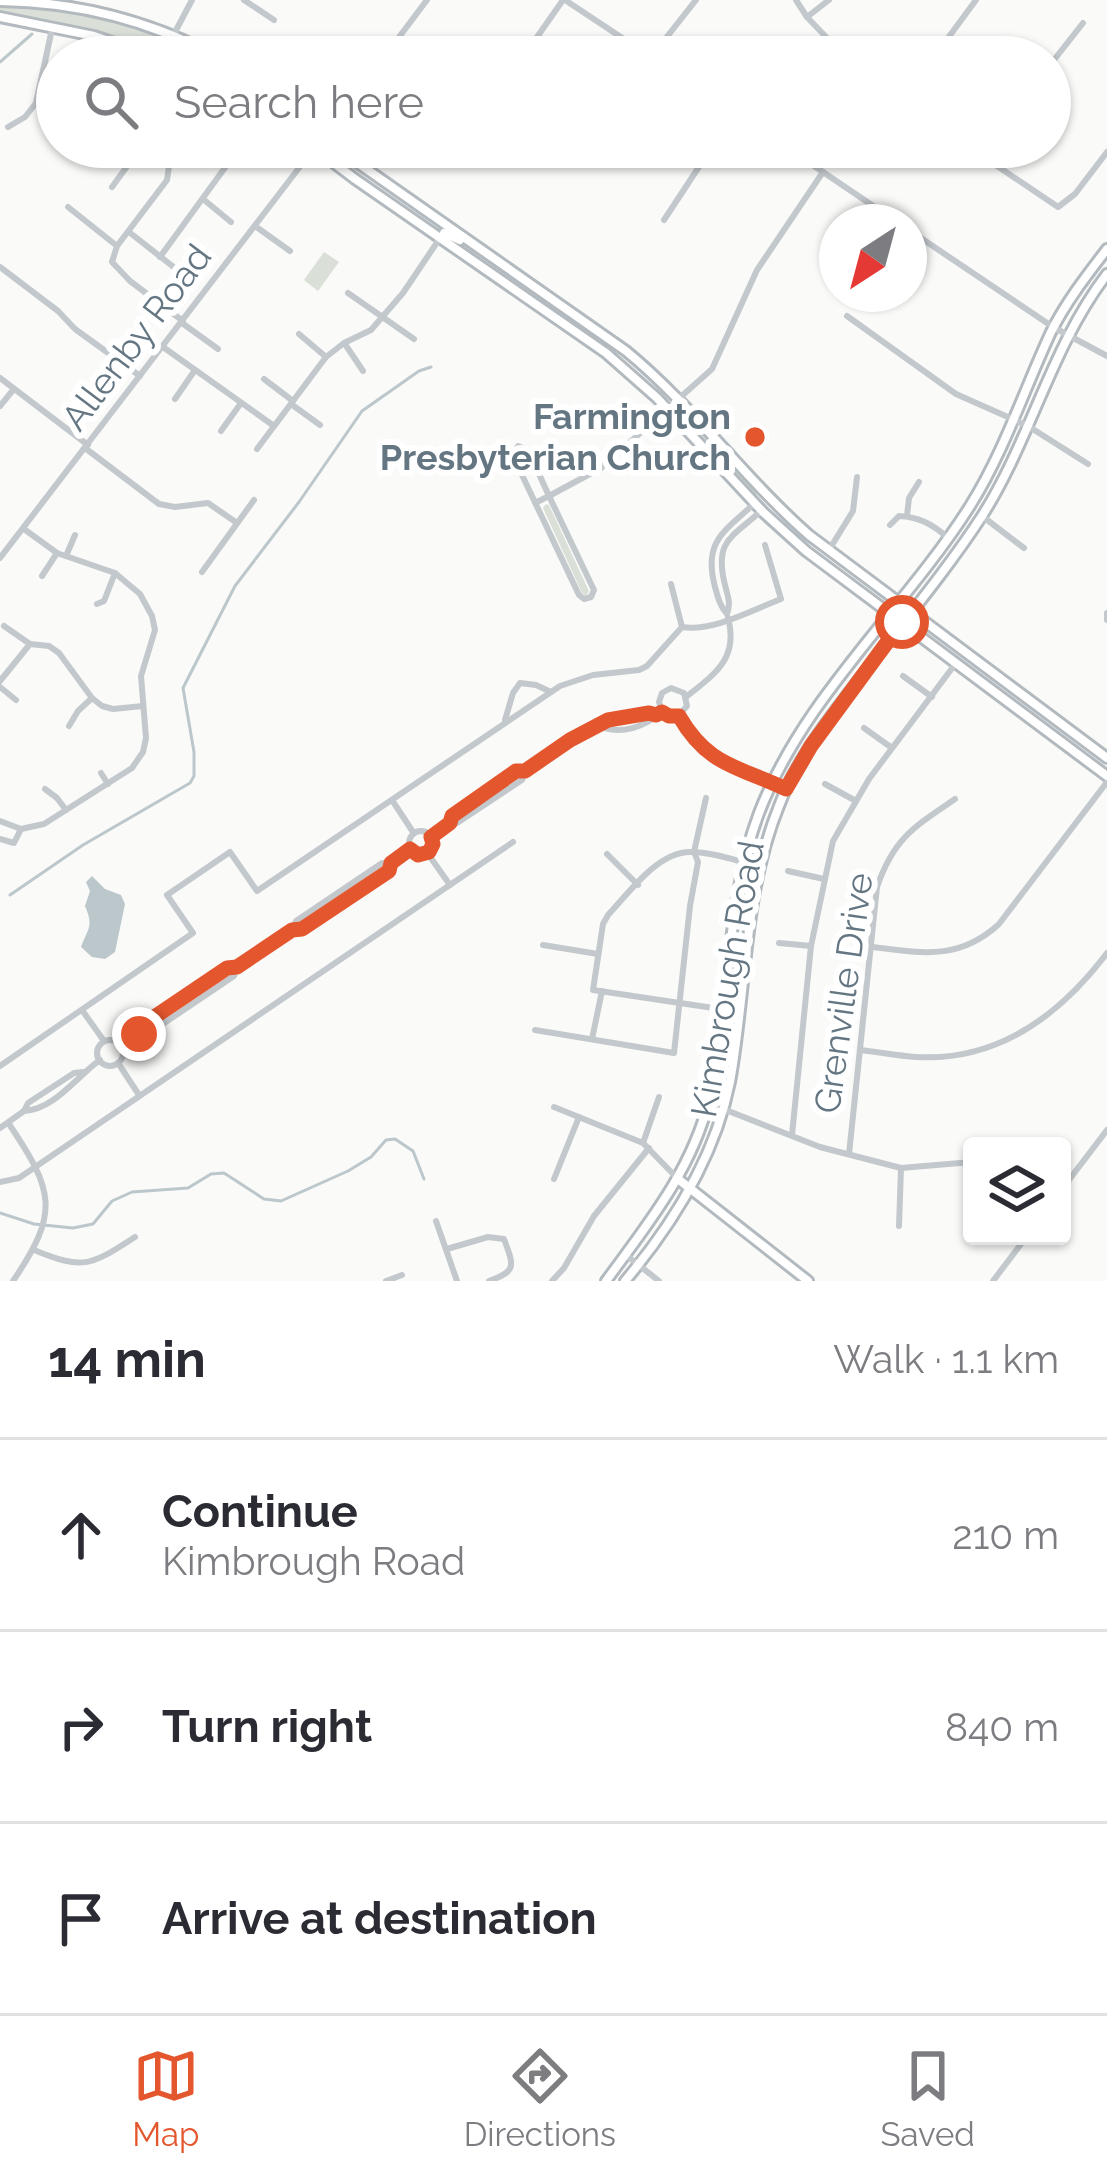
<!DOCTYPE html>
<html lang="en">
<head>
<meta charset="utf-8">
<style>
  body { margin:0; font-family:Raleway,sans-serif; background:#f7f7f7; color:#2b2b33 }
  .controls { position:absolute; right:36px; bottom:36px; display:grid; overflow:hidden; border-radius:12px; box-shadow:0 3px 9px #0004 }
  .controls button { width:108px; height:108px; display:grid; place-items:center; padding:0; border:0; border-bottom:3px solid #e1e1e2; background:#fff; color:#2b2b33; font:60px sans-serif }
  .compass { position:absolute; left:819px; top:204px; width:108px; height:108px; border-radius:50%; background:#fff; box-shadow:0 3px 9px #0004; rotate:216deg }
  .stop { position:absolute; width:36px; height:36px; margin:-27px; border:9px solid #e4572e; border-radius:50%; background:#fff }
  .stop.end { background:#e4572e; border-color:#fff; box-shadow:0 3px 12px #0008 }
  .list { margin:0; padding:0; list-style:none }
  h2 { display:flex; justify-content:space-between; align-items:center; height:156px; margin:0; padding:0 48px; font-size:51px }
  h2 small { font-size:39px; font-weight:400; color:#7c7c81 }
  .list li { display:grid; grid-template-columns:78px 1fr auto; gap:36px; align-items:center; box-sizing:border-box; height:192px; padding:0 48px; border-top:3px solid #e1e1e2 }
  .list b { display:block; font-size:45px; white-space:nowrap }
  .list p { margin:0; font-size:39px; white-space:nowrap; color:#7c7c81 }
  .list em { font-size:39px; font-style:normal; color:#7c7c81 }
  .icon { flex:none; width:66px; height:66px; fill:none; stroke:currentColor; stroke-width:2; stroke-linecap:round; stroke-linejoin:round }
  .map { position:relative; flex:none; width:1107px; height:1281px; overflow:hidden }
  .search { position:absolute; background:#fff; box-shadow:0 3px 9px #0004; left:36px; right:36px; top:36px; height:132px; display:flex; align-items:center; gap:30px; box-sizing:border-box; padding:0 42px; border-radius:66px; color:#7c7c81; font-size:45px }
  .sheet { height:732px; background:#fff }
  nav { display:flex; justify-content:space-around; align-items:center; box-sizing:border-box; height:168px; border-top:3px solid #e1e1e2; background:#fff; font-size:33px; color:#7c7c81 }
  nav a { display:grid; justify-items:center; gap:6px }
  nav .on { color:#e4572e }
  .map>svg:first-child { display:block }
</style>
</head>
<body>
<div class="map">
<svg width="1107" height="1281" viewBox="0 0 1107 1281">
  <rect width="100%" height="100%" fill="#fafaf8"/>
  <g fill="#dadfd7">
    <path d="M0,5C56,5 110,15 162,35L165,43L159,50C108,31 53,22 0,12Z"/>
    <polygon points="324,252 339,262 318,291 304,280"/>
    <polygon points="679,408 757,491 757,494 754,494 675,412"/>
    <polygon points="546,504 549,505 589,591 586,596 582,593 543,508"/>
  </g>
  <path fill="#bbc7cb" d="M92,876L105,889L121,895L125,904L115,952L105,959L92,957L81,947C88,928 94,927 85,906L90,891L86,882Z"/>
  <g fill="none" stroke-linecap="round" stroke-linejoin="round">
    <g stroke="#bbc7cb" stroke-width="3">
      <polyline points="0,62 32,34"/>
      <polyline points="10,895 83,845 190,783 194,776 194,752 183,688 235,586 299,502 362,411 419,371 431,367"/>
      <polyline points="0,1213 34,1224 73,1228 93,1224 112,1201 132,1192 188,1188 211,1174 224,1173 264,1199 281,1201 348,1171 371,1157 386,1140 395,1139 413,1151 424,1179"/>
    </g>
    <defs>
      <g id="secondary">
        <path d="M0,1C78,2 149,20 218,57"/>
        <polyline points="0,17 94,36 156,57"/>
        <polyline points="128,43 160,53 168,50"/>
        <polyline points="313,147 355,179 606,353 657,398 764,513 806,551 1107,776"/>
        <polyline points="326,147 344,160"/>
        <path d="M335,147L626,351C693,406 744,478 809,535L1107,758"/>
        <polyline points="444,233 460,240"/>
        <polyline points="678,1179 808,1281"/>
        <path d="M606,1281C647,1225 692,1170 709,1100C731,1005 724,906 759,813C804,696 904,610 970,506C1004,452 1024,390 1051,332C1066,302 1087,275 1107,249"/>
        <path d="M625,1281C673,1224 715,1157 730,1082C747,989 743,895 779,806C795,763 823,726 851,690C894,633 943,576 982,516C1031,439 1051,347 1107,274"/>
      </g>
    </defs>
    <use href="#secondary" stroke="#b3babf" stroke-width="14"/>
    <g stroke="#c3c8cc" stroke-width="6">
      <polyline points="244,0 274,20"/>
      <polyline points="565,0 651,57"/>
      <polyline points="796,0 807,17 845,57"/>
      <polyline points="807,17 829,0"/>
      <polyline points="174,34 192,0"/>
      <polyline points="83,57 85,51"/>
      <polyline points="384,57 427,0"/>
      <polyline points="523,57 563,0"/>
      <polyline points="651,57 696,0"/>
      <polyline points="934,57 976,0"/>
      <polyline points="1050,65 1083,23"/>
      <polyline points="36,103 57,110"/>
      <polyline points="8,127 25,117 36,103 52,29"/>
      <polyline points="160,147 171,152 167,180 117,246 112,262 130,281 183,321"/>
      <polyline points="786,147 897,222"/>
      <polyline points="969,147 1058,207 1075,194 1107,152"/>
      <polyline points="576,162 587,147"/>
      <polyline points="112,187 141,147"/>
      <polyline points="203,199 231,222"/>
      <polyline points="68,207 117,246"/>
      <polyline points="664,220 712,147"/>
      <polyline points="255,226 290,251"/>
      <polyline points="909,230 1053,327 1107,356"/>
      <polyline points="129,232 185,276"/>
      <polyline points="160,257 240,147"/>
      <polyline points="0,267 58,311 75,329 140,376"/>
      <polyline points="348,293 414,339"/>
      <polyline points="847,316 956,394 1028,426 1088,464"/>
      <polyline points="182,323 218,349"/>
      <polyline points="299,334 326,357"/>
      <polyline points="345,344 363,371"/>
      <polyline points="163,347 274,426"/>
      <polyline points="0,378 88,445"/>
      <polyline points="264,379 293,401"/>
      <polyline points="175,399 195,370"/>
      <polyline points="291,404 320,425"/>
      <polyline points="0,406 13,390"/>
      <polyline points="221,431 241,403"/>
      <polyline points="85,448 159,504 175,507 208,503 237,523"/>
      <polyline points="257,449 326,357 344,343 371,330 403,293 440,238"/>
      <polyline points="535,503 549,496 528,450 518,446 513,456 579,595 584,599 591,597 594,590 549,496 601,468 712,369 757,270 823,172"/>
      <path d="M755,503C723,532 703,542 715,587C718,598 720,606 727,614C731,603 728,597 725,585C714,541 731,538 761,511"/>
      <polyline points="907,516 909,498 919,482"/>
      <polyline points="982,516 1024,548"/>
      <path d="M890,525L899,516C919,517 932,524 947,537"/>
      <polyline points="829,550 853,511 857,477"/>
      <polyline points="66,556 75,535"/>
      <polyline points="0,558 315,147"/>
      <polyline points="202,572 254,500"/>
      <polyline points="42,576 57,553"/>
      <polyline points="671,584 682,627"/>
      <polyline points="97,604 104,601 115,573"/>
      <polyline points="1107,613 1107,620"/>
      <polyline points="4,626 30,644"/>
      <polyline points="903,676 932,697"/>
      <polyline points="0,681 30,644 49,646 59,653 92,698 102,706 113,709 143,706"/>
      <polyline points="0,687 16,700"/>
      <path d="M686,697C715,674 739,658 728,618"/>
      <path d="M656,715C644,712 610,719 600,726C621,736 647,726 662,711L669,716H678L687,706L684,693L671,688L662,693L659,702L662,711"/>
      <path d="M679,716C708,767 737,766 786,789"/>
      <polyline points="505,720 513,693 520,683 536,685 551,692"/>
      <polyline points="69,726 78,711 92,698"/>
      <polyline points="864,728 892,748"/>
      <polyline points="525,771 522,780 457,823 450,822 452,816 516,771 525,771 570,740 600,726"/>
      <polyline points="101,773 108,784"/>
      <polyline points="825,784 856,801"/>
      <polyline points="45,789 57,798 66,810"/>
      <polyline points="392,800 413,832"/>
      <polyline points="0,821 21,829 44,824 132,768 143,752 146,738 141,676 155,630 152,616 140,594 115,573 57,553 24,529"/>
      <circle cx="421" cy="843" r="12"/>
      <polyline points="431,837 450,822"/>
      <polyline points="0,839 14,843 21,829"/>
      <polyline points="428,854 450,885"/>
      <polyline points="607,854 638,885"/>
      <polyline points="391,863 382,863 296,921 292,930 302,929 389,871 391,863 410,849"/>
      <polyline points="788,871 824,879"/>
      <polyline points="779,943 811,946"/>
      <polyline points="543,945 598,954"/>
      <path d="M872,947C922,953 959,961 999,924L1107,782"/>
      <polyline points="237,967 234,976 148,1034 139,1034 141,1026 227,968 237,967 292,930"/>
      <polyline points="82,1010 104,1041"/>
      <path d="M740,1012L593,990L603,924L608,915C629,893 658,851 691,852C713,852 737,861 758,866"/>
      <polyline points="535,1030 674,1053 690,906 698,862 694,852 706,798"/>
      <polyline points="592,1039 602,991"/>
      <circle cx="110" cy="1053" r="13"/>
      <path d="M860,1050C879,1052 897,1056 916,1057C998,1062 1060,1015 1107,953"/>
      <polyline points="118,1063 139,1095"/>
      <path d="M0,1066L193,933L167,895L230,852L257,891L560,686L593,675L639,670L647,666L682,627C713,632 752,610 781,599L765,545"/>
      <path d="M83,1072L74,1073L28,1103L24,1111C54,1110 77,1076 100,1060"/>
      <polyline points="708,1103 820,1147 901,1168 972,1162"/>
      <polyline points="554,1107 643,1143 678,1179"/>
      <path d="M9,1124C54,1191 60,1212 13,1281"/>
      <polyline points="0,1128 24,1111"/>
      <polyline points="792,1135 811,946 833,841 869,779 956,663"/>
      <polyline points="643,1143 659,1097"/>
      <path d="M849,1154L877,887C894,838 914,827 955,799"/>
      <polyline points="554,1179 579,1117"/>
      <polyline points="0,1182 19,1178 513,842"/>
      <polyline points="1062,1189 1107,1130"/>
      <polyline points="436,1221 457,1281"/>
      <polyline points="899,1226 901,1168"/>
      <path d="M447,1249L488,1237L504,1239C514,1266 517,1271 489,1281"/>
      <path d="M34,1250C85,1271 91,1265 135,1237"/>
      <polyline points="626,1255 659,1281"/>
      <polyline points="386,1281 402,1275"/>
      <polyline points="552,1281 564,1268 594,1216 649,1148"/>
      <polyline points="993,1281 1027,1236"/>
    </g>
    <use href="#secondary" stroke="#fff" stroke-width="8"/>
  </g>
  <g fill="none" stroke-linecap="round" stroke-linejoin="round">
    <path stroke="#e4572e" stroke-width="15" d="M139,1034L141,1026L227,968L237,967L292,930L302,929L389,871L391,863L410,849L418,855L429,852L433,844L431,837L450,823L452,816L516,771H525L570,740L608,720L649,713L656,715L662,712L669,716H679C708,766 737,766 786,789L811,746L902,622"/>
  </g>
  <circle fill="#e4572e" stroke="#fff" stroke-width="4.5" cx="755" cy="437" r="12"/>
  <g text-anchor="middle" stroke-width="12" stroke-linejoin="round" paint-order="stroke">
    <g font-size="36" fill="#657683" stroke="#fff">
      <text transform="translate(136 337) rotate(-53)" y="13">Allenby Road</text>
      <text transform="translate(727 979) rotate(-80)" y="13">Kimbrough Road</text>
      <text transform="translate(843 993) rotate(-82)" y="13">Grenville Drive</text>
    </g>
    <g font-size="36" font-weight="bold" fill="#657683" stroke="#fff" text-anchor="end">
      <text x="731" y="429">Farmington<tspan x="731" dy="41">Presbyterian Church</tspan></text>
    </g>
  </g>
</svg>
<div class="controls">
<button><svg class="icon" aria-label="layers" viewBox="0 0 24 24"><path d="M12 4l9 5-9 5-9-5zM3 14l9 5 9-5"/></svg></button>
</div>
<svg class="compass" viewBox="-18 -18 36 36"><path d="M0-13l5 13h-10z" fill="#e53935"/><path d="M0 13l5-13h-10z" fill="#7c7c81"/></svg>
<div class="stop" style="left:902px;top:622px"></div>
<div class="stop end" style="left:139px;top:1034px"></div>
<div class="search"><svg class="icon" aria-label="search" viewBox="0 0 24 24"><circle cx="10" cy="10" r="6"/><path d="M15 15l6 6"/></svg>Search here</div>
</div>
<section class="sheet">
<h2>14 min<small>Walk · 1.1 km</small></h2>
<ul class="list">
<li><svg class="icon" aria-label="ahead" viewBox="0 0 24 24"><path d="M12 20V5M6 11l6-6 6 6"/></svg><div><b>Continue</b><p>Kimbrough Road</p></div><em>210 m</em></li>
<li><svg class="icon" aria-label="right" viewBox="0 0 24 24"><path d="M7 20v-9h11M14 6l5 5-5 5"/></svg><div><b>Turn right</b></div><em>840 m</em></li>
<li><svg class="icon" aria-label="arrive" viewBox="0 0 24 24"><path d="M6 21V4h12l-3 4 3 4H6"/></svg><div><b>Arrive at destination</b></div></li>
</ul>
</section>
<nav>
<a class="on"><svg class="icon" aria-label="map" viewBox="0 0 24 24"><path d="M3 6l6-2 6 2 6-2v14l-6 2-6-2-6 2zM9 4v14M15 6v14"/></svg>Map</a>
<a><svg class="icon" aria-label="directions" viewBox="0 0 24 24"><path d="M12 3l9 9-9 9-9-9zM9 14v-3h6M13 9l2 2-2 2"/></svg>Directions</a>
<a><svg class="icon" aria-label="saved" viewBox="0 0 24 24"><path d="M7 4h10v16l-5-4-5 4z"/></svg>Saved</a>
</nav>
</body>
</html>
